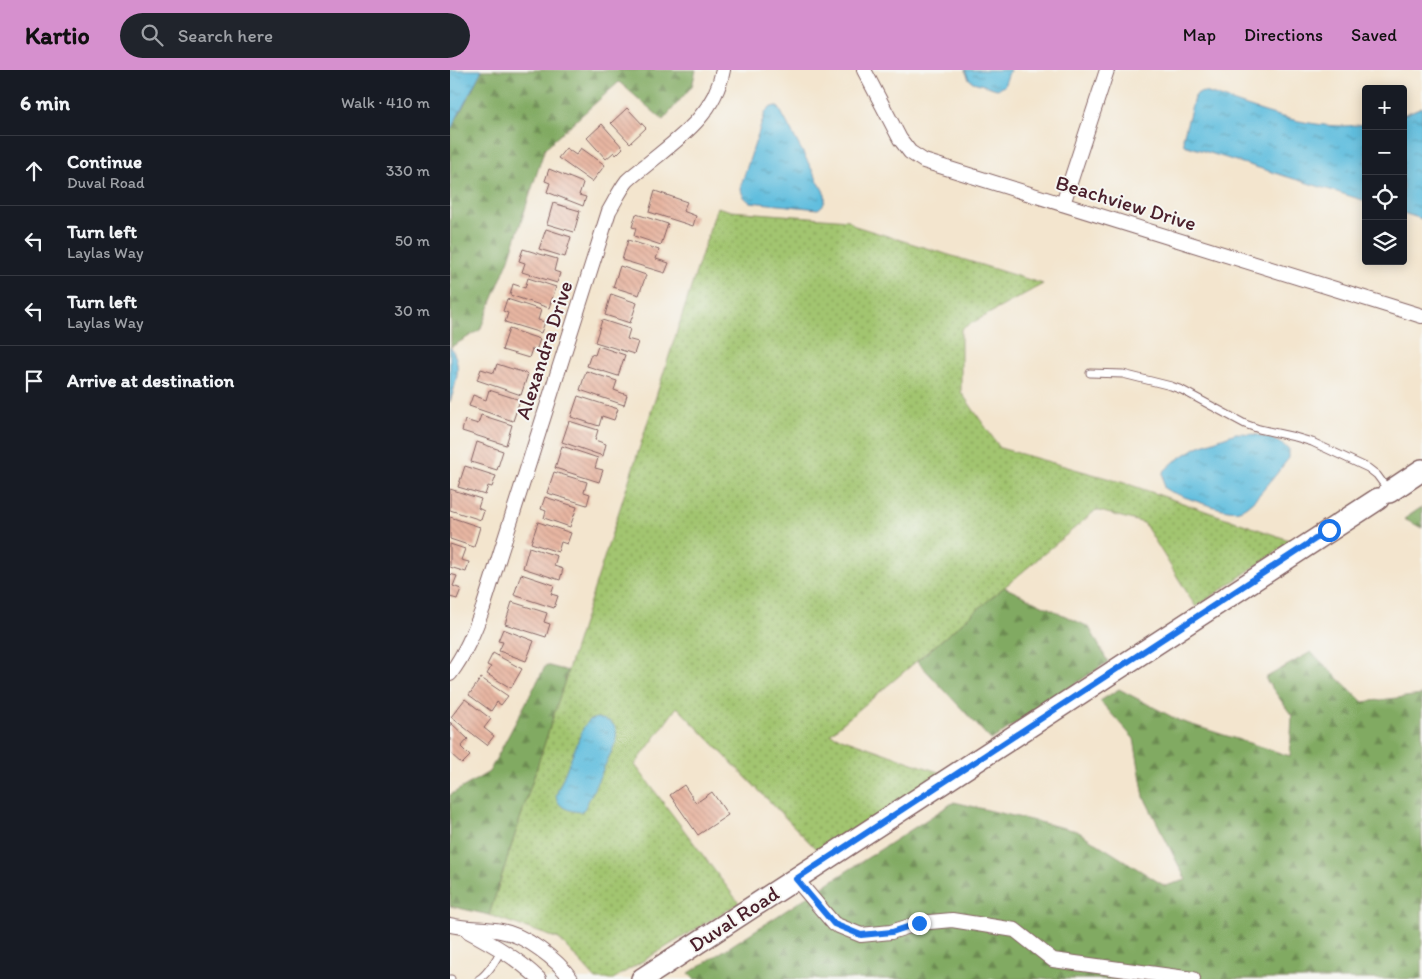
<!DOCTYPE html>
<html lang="en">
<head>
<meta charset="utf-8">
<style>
  body { margin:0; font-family:Itim,sans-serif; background:#20242c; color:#f1f3f6 }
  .controls { position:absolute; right:15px; top:15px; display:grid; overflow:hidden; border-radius:5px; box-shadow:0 2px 12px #0003 }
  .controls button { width:45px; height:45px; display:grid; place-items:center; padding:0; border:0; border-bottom:1px solid #363941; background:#171b24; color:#f1f3f6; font:25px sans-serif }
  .stop { position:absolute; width:15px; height:15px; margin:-11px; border:4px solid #1a73e8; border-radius:50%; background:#fff }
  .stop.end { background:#1a73e8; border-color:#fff; box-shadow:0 1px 5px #0008 }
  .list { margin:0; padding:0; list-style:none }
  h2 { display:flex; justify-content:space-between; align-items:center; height:65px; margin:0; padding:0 20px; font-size:21px }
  h2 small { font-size:16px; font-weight:400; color:#9ea1a6 }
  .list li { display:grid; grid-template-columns:32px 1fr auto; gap:15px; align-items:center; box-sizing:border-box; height:70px; padding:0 20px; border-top:1px solid #363941 }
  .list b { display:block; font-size:19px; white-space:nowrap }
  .list p { margin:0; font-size:16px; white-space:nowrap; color:#9ea1a6 }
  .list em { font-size:16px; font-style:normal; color:#9ea1a6 }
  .icon { flex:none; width:28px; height:28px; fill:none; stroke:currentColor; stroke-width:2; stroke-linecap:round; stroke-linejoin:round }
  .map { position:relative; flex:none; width:972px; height:909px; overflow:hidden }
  header { display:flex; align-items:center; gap:30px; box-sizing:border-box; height:70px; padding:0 25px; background:#d690ce; color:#111 }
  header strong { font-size:24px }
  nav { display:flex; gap:28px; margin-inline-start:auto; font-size:18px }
  .search { width:350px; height:45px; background:#20242c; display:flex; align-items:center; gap:12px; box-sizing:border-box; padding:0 18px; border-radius:28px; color:#9ea1a6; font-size:19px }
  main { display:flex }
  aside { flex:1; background:#171b24 }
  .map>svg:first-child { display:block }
</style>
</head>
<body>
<header>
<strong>Kartio</strong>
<div class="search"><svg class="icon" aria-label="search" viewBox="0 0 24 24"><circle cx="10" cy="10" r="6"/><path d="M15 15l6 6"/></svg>Search here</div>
<nav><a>Map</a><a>Directions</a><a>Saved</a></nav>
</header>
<main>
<aside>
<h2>6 min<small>Walk · 410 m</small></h2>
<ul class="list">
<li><svg class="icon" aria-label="ahead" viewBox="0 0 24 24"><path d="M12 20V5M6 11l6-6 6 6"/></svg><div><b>Continue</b><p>Duval Road</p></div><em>330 m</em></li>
<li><svg class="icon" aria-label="left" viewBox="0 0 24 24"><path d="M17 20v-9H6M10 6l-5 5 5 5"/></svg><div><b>Turn left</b><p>Laylas Way</p></div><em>50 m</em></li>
<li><svg class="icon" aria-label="left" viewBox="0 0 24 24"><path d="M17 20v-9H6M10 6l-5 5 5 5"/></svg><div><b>Turn left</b><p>Laylas Way</p></div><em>30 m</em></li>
<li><svg class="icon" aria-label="arrive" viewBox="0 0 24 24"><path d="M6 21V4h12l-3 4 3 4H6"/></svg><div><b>Arrive at destination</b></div></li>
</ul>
</aside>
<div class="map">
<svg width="972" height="909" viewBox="0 0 972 909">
  <defs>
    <pattern id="grass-dots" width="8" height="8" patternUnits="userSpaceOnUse" patternTransform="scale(1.25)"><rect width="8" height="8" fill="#a2c56f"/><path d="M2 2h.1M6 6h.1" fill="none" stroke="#869f5b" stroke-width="1.8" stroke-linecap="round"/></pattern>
    <pattern id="forest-firs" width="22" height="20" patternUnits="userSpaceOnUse" patternTransform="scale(1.25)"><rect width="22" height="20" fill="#81aa62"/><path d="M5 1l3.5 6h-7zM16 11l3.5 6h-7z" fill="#6c8a51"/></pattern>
    <pattern id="water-ripples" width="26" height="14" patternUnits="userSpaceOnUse" patternTransform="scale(1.25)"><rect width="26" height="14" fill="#60bede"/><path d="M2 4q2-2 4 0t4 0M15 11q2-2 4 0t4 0" fill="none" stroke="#519ab4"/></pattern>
    <pattern id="building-back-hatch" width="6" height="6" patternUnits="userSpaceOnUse" patternTransform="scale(1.25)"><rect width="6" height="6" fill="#e7b6a2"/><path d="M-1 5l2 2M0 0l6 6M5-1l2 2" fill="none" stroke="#c89c8c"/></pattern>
  </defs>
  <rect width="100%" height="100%" fill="#f6f6f2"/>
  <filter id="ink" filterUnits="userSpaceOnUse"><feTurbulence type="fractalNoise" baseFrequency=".02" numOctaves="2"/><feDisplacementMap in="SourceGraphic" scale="10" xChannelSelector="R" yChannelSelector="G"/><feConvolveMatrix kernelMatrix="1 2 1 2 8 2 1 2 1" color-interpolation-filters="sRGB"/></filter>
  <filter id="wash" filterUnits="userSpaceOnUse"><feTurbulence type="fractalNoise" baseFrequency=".0096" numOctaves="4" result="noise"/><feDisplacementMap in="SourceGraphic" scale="20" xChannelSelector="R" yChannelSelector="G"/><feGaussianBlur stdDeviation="1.12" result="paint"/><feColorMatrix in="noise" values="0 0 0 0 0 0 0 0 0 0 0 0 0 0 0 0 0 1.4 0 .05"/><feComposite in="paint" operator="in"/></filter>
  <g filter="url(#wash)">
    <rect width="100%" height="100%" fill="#f3e5ce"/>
    <polygon fill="url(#grass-dots)" stroke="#76724d" points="267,137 281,141 399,150 405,156 593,214 511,259 511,322 550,378 678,414 842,471 746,537 694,453 646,440 380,664 494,704 368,781 227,637 185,695 289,833 163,909 146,909 109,869 39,845"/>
    <g fill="url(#forest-firs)" stroke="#666446">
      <polygon points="32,0 246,0 242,16 213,50 169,12 95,78 59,189 30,260 1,277 0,61"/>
      <polygon points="972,437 972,458 954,449"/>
      <polygon points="554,517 639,557 658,592 541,670 467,591"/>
      <polygon points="861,582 913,632 972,625 972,909 244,909 239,903 504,732 627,761 715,816 736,810 694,727 684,669 650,631 669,619 730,651 840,686 842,646 815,608"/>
      <polygon points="96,595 118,601 39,845 0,836 0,725 39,702"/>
    </g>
    <g fill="url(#water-ripples)" stroke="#556e84">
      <polygon points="0,0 32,0 0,61"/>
      <polygon points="515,0 560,0 554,16 547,19 523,12 519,9"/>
      <path d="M755,22C799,36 845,56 893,56C900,56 908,55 916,54V131L734,75L733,68L744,28L748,23Z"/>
      <path d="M325,36L329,38L375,124C376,132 374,135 368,139L300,132C293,128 291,123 291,115L315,43L319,38Z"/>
      <polygon points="972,37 972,149 953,143 953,45"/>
      <path d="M0,277C13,293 6,314 0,332Z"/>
      <path d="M786,363C806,363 823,367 839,379V388C829,400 803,437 789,440C777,444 732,426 719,421L714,418L713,402L725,391L747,377Z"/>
      <path d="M147,648C163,651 168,655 166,672L135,738L131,742C120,741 107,738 106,725L134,656L140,650Z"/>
    </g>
    <g id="blocks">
      <g fill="url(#building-back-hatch)">
        <polygon points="177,38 196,58 180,73 161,53"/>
        <polygon points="152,54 173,78 166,85 164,82 156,89 137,68"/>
        <polygon points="116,78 126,85 131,78 155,95 142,112 108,88"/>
        <polygon points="99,99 133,113 129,125 136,127 133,136 97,122 100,113 95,111"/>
        <polygon points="205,121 237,132 233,141 246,146 243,156 199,142"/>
        <polygon points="103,133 130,141 124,162 97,154"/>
        <polygon points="186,144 218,154 211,175 184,166 186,158 182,157"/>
        <polygon points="96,159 121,167 115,187 89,179"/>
        <polygon points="178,170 209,180 206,189 219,193 215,203 172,190"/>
        <polygon points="73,179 107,189 104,201 110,203 107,213 72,202 75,193 69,191"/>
        <polygon points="170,196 196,205 189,225 163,217"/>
        <polygon points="78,208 106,217 99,238 60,225 63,214 75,218"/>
        <polygon points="161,224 187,233 180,253 155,245"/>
        <polygon points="57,229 91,240 88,250 95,252 91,263 55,252 58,243 53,241"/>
        <polygon points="152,250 180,259 177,269 188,272 184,284 145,272"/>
        <polygon points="59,259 90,269 86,281 82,279 79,288 52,280"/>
        <polygon points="148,276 175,285 168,306 137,296 141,284 145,285"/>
        <polygon points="47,294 78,304 71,325 27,310 31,299 44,303"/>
        <polygon points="136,301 167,311 164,320 177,325 174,335 130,320"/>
        <polygon points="39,320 70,330 63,351 19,336 23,325 36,330"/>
        <polygon points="128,326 168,339 164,350 152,346 149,356 121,347"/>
        <polygon points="31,345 62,355 56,375 12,361 15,350 28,354"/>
        <polygon points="119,351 148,360 145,370 156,374 153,386 112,372"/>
        <polygon points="27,372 53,381 47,400 21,392"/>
        <polygon points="112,376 148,388 145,398 153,400 149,412 105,398"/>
        <polygon points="15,396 46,406 42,417 38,416 35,425 8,417"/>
        <polygon points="104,402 137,412 134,422 140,424 137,435 97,423"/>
        <polygon points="0,419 31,429 28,438 34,441 31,450 0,440"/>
        <polygon points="95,427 127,437 120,457 94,448 96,441 91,439"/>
        <polygon points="0,447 30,457 24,477 0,469"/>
        <polygon points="88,452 121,463 117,474 111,472 108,482 81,473"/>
        <polygon points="0,474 15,479 11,490 19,492 16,502 0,497"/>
        <polygon points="79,477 107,486 104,496 113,499 110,510 73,498"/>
        <polygon points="0,504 7,506 3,516 11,519 7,529 0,527"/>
        <polygon points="71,504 104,515 101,524 108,526 104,538 64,525"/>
        <polygon points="62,532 97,543 94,552 100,554 96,567 55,554"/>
        <polygon points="53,559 84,571 76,591 49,581 53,572 48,571"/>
        <polygon points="43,583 72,599 61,618 37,604 41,597 37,595"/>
        <polygon points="31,608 58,626 51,635 47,632 41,641 19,625"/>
        <polygon points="15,629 41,649 34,658 44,666 37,675 1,647"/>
        <polygon points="0,652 18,669 11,677 20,686 12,694 0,683"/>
        <polygon points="234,715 246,733 262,722 278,745 248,765 220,725"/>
      </g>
    </g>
  </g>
  <g filter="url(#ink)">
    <use href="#blocks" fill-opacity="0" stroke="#856464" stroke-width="1"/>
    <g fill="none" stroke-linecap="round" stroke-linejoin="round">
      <defs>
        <g id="service">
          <polyline points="640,303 673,304 721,316 732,320 795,354 809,359 845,367 862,372 918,398 927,405 938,420"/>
          <polyline points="0,909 1,909"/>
          <path d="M29,909C39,903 46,889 52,879"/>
        </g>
        <g id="minor">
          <polyline points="414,0 450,69 460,82 474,91 972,246"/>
          <polyline points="613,134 657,0"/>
          <path d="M0,604C15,584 24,562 33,538L159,141C165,131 170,120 177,111C182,106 189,101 195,96C229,68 264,46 273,0"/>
          <polyline points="346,809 384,854 411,865 441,862 469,853 502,850 565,860 603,890 743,909"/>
          <path d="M0,855C17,859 34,858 51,861C75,865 107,889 121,909"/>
          <path d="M18,861C44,875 67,888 89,909"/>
        </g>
        <g id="primary">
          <polyline points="939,422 972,400"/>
          <polyline points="192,909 928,429"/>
        </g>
      </defs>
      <use href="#service" stroke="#856464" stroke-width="9"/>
      <use href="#minor" stroke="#856464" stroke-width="16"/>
      <use href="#primary" stroke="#856464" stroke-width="24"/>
      <use href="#service" stroke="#fff" stroke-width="7"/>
      <use href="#minor" stroke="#fff" stroke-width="14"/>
      <use href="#primary" stroke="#fff" stroke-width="21"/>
    </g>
  </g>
  <g fill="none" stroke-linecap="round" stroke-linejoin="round" filter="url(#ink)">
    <polyline stroke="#1a73e8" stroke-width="6" points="469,853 442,862 411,865 384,854 346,809 879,460"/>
  </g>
  <g text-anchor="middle" stroke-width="4" stroke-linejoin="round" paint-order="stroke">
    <g font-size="21" fill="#4a1f2b" stroke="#f6f6f2">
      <text transform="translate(676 133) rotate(17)" y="7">Beachview Drive</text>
      <text transform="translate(94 280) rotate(-72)" y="7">Alexandra Drive</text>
      <text transform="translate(284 849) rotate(-33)" y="7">Duval Road</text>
    </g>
  </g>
</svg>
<div class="controls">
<button>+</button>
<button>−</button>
<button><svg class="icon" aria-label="locate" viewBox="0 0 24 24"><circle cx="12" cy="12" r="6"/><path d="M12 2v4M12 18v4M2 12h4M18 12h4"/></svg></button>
<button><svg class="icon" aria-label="layers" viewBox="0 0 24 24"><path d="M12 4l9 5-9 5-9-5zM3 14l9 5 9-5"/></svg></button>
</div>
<div class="stop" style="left:879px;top:460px"></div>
<div class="stop end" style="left:469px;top:853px"></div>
</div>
</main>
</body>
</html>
